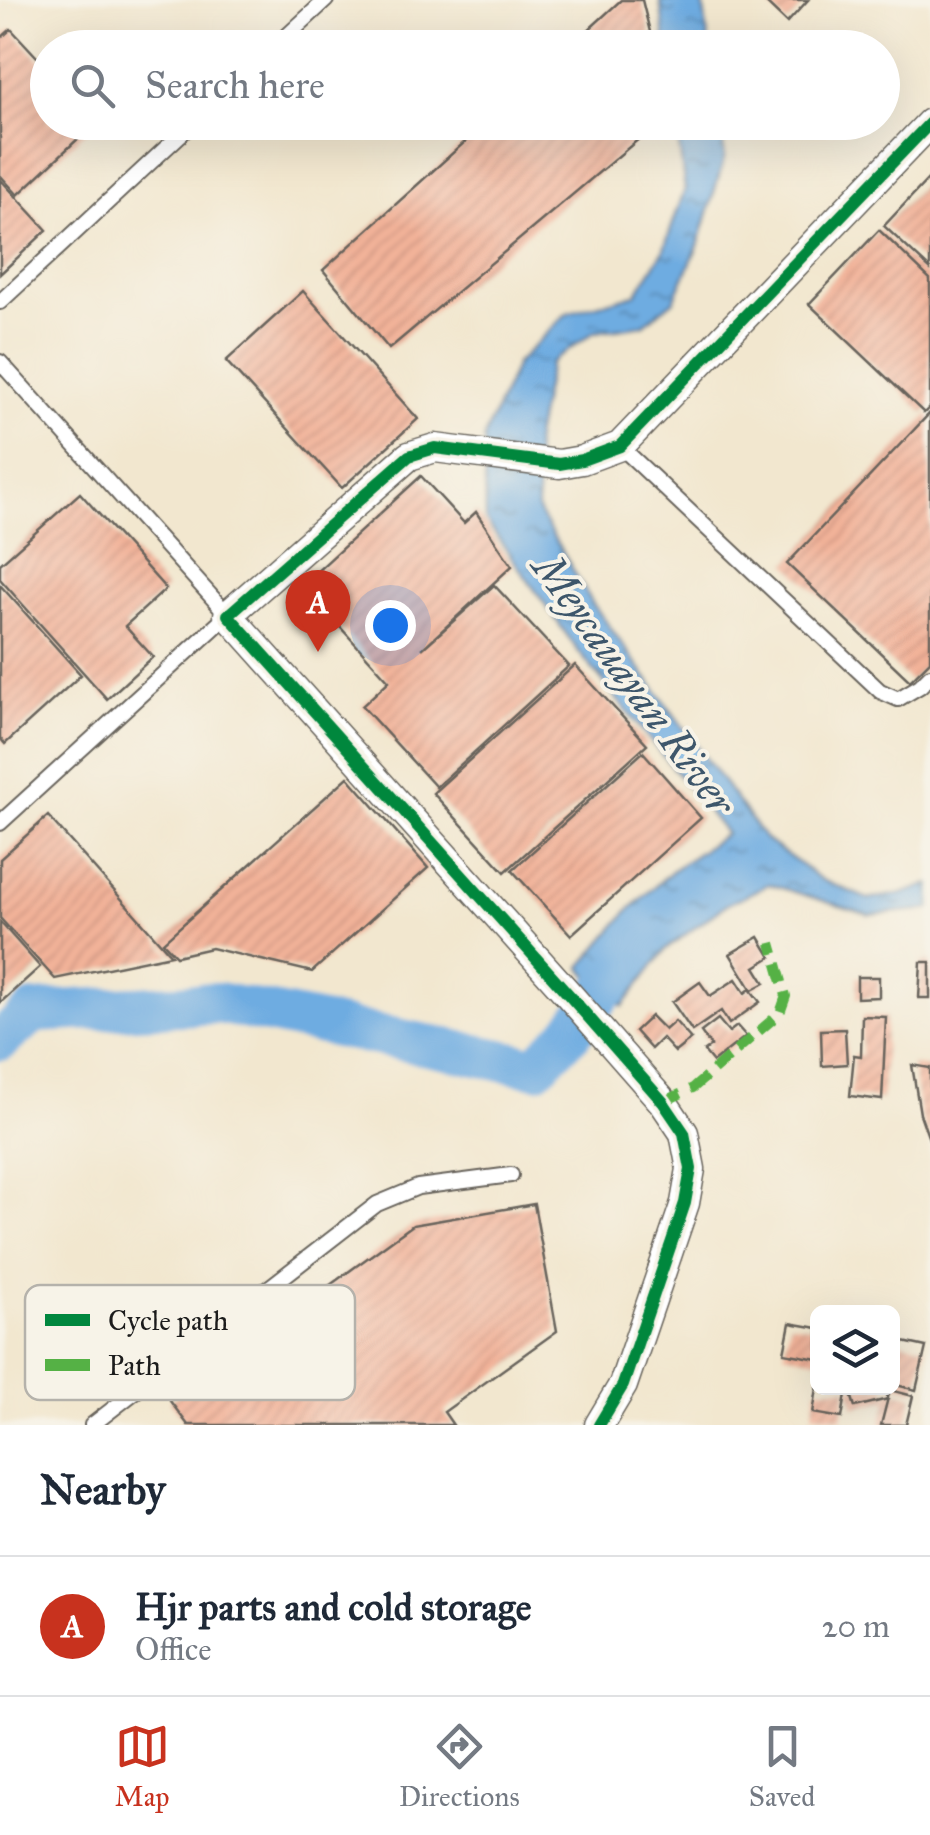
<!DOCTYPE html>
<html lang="en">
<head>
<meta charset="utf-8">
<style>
  body { margin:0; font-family:"IM FELL Great Primer",serif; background:#f2f2f3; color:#1f2937 }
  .controls { position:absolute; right:30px; bottom:30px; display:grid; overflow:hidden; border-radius:15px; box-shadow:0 10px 40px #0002 }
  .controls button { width:90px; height:90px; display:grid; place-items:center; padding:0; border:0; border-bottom:2px solid #e0e1e3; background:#fff; color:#1f2937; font:50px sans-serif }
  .you { position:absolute; left:390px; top:625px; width:35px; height:35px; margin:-25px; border:8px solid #fff; border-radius:50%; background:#1a73e8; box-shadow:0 0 0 15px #1a73e833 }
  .badge { display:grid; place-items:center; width:65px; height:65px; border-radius:50%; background:#c8321e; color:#fff; font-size:32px; font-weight:700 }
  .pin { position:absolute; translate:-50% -82px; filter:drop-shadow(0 2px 5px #0008) }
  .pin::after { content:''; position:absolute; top:52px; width:35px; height:30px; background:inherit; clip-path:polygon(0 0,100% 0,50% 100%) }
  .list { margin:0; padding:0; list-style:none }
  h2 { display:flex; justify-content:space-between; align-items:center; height:130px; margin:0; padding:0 40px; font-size:42px }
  h2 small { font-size:32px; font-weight:400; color:#747a83 }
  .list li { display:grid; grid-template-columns:65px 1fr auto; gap:30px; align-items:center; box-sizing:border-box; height:140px; padding:0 40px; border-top:2px solid #e0e1e3 }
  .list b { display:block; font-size:38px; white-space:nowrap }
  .list p { margin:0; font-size:32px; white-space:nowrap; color:#747a83 }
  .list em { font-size:32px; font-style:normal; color:#747a83 }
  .icon { flex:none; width:55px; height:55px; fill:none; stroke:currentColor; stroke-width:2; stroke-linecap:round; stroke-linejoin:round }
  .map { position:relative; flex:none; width:930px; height:1425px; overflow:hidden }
  .search { position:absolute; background:#fff; box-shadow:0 10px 40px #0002; left:30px; right:30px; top:30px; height:110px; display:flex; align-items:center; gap:25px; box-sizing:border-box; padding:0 35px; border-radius:55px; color:#747a83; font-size:38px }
  .sheet { height:270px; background:#fff }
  nav { display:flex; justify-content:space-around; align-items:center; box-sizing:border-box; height:140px; border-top:2px solid #e0e1e3; background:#fff; font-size:28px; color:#747a83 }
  nav a { display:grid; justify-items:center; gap:5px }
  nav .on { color:#c8321e }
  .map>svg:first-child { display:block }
</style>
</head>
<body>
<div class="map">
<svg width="930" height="1425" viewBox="0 0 930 1425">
  <defs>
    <pattern id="water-ripples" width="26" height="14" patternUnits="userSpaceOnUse" patternTransform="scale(2.5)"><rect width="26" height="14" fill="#6eace1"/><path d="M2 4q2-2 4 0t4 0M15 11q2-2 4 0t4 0" fill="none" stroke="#5a8bb6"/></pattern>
    <pattern id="building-hatch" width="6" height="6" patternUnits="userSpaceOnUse" patternTransform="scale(2.5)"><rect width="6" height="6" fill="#f2b299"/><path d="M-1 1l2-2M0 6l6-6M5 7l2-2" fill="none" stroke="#cf9883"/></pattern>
  </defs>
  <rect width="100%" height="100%" fill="#f7f3e8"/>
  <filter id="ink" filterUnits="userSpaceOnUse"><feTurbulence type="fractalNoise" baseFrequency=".01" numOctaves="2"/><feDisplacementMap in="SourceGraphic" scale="20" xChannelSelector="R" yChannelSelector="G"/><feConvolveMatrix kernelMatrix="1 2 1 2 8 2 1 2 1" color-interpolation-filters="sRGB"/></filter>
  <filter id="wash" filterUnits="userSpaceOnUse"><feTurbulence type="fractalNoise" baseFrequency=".0048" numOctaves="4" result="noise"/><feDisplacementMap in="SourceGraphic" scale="40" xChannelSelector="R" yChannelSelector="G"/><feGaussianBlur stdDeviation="2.25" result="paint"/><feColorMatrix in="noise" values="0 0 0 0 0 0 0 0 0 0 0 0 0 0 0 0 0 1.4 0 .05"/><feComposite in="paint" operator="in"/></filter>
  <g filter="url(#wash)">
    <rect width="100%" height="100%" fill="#f2e7cf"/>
    <g fill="url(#water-ripples)" stroke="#45647e" stroke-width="2.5">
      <polygon points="660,0 703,0 709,47 666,47"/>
      <polygon points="676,123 720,123 725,156 698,246 674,300 643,325 594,332 550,363 535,437 538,511 593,604 765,839 822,880 868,899 902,894 930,884 930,909 869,915 769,884 724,906 666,949 623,1006 603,992 581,967 628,911 673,870 726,834 579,652 486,521 484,438 516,364 567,313 636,294 663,252 685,189"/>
    </g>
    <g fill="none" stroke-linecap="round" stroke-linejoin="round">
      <polyline stroke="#6eace1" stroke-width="42" points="0,1040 34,1012 218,1003 536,1067 572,1032 636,949"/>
    </g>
    <g id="blocks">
      <g fill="url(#building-hatch)">
        <polygon points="621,0 642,0 654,48 597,48 585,33"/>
        <polygon points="763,0 808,0 787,23"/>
        <polygon points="11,29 48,69 48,122 96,122 18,195 0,175 0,39"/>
        <polygon points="487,122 659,122 389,349 323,270"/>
        <polygon points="930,177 930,269 884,226"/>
        <polygon points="0,179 47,230 0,274"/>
        <polygon points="879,230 930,279 930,407 924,413 809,304"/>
        <polygon points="303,291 418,419 342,488 226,361"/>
        <polygon points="930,413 930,661 910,681 787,564"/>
        <polygon points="421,476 464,523 476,512 512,566 422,649 494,585 569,666 436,787 362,706 389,681 302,585"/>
        <polygon points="80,493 166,589 125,626 153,657 107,699 0,579 0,564"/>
        <polygon points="0,585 81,675 5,744 0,738"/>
        <polygon points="575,665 647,744 505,872 433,793"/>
        <polygon points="643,752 701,818 571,935 512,870"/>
        <polygon points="348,777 428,868 312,972 211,948 176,956 163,942"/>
        <polygon points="48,816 171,955 55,979 0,918 0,859"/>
        <polygon points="0,922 40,967 0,1003"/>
        <polygon points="759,937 771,957 755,967 765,983 752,990 730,954"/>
        <polygon points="921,962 930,962 930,998 919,998"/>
        <polygon points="857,977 879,977 879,997 857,998"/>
        <polygon points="736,979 745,993 750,989 760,1002 729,1024 721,1011 692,1031 672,1002 700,982 710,996"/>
        <polygon points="651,1016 665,1030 675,1021 691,1039 675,1052 662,1038 651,1049 635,1031"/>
        <polygon points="862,1016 886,1017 882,1100 850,1096 854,1055 861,1056"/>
        <polygon points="718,1019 729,1032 737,1026 746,1036 713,1062 704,1051 711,1046 701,1032"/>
        <polygon points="845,1029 847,1064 822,1066 821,1030"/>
        <polygon points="912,1065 930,1068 930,1142 920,1114"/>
        <polygon points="534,1204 557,1331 444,1412 453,1425 188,1425 170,1401 413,1225"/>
        <polygon points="790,1323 818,1328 818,1359 784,1353"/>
        <polygon points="899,1341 926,1347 916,1390 892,1384 892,1369"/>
        <polygon points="817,1388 847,1388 842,1418 813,1413"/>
        <polygon points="849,1388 885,1388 888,1399 855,1407"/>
        <polygon points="890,1390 913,1396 906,1425 881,1425"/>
      </g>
    </g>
  </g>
  <g filter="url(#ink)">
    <use href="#blocks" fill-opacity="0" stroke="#67635b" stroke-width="2.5"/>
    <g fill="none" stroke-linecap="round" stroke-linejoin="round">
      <defs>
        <g id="lane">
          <polyline points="274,48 326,0"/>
          <polyline points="0,302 194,122"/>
          <polyline points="0,362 228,615 0,823"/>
          <polyline points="620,446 880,691 898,699 920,686 930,676"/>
          <polyline points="92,1425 377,1204 418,1187 511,1175"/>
        </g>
        <polyline id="street" points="599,1425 623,1385 685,1203 691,1169 684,1133 663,1102 569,995 228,615 409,456 435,448 559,464 582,460 620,446 930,123"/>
      </defs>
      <use href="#lane" stroke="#67635b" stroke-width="18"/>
      <use href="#street" stroke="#67635b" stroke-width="31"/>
      <use href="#lane" stroke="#fff" stroke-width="14"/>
      <use href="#street" stroke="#fff" stroke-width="28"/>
      <polyline stroke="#55b145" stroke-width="10" stroke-dasharray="20 10" stroke-linecap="butt" points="663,1102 693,1088 780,1013 786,996 771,943"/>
      <defs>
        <polyline id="cycleway" points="599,1425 623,1385 685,1203 691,1169 684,1133 663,1102 569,995 228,615 409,456 435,448 559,464 582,460 620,446 930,123"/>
      </defs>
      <use href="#cycleway" stroke="#f7f3e8" stroke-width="19"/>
      <use href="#cycleway" stroke="#00873e" stroke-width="12"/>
    </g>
  </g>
  <g text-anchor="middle" stroke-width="8" stroke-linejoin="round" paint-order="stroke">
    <g font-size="42" font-style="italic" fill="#3d566b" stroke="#f7f3e8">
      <text transform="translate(635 684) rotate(54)" y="15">Meycauayan River</text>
    </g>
  </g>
  <rect x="25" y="1285" width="330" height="115" rx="15" fill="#f7f3e8" stroke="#b5b2ab" stroke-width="2.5"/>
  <rect x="45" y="1314" width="45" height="12" fill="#00873e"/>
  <rect x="45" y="1359" width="45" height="12" fill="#55b145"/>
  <g font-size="28" fill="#1c1c1c">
    <text x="108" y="1330">Cycle path</text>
    <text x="108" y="1375">Path</text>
  </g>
</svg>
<div class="controls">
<button><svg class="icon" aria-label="layers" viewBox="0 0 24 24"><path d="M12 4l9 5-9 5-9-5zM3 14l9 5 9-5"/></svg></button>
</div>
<div class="you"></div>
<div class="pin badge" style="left:318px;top:652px">A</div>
<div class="search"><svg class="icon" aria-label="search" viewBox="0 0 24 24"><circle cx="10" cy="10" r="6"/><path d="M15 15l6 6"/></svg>Search here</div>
</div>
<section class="sheet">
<h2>Nearby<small></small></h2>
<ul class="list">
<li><span class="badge">A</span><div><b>Hjr parts and cold storage</b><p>Office</p></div><em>20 m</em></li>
</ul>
</section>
<nav>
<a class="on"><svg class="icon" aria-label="map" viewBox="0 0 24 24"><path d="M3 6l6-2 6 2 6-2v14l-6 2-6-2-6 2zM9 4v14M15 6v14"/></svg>Map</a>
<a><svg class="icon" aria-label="directions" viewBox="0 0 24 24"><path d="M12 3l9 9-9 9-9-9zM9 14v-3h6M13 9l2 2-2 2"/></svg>Directions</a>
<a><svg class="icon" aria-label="saved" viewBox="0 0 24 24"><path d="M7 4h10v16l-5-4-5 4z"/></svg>Saved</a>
</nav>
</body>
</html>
